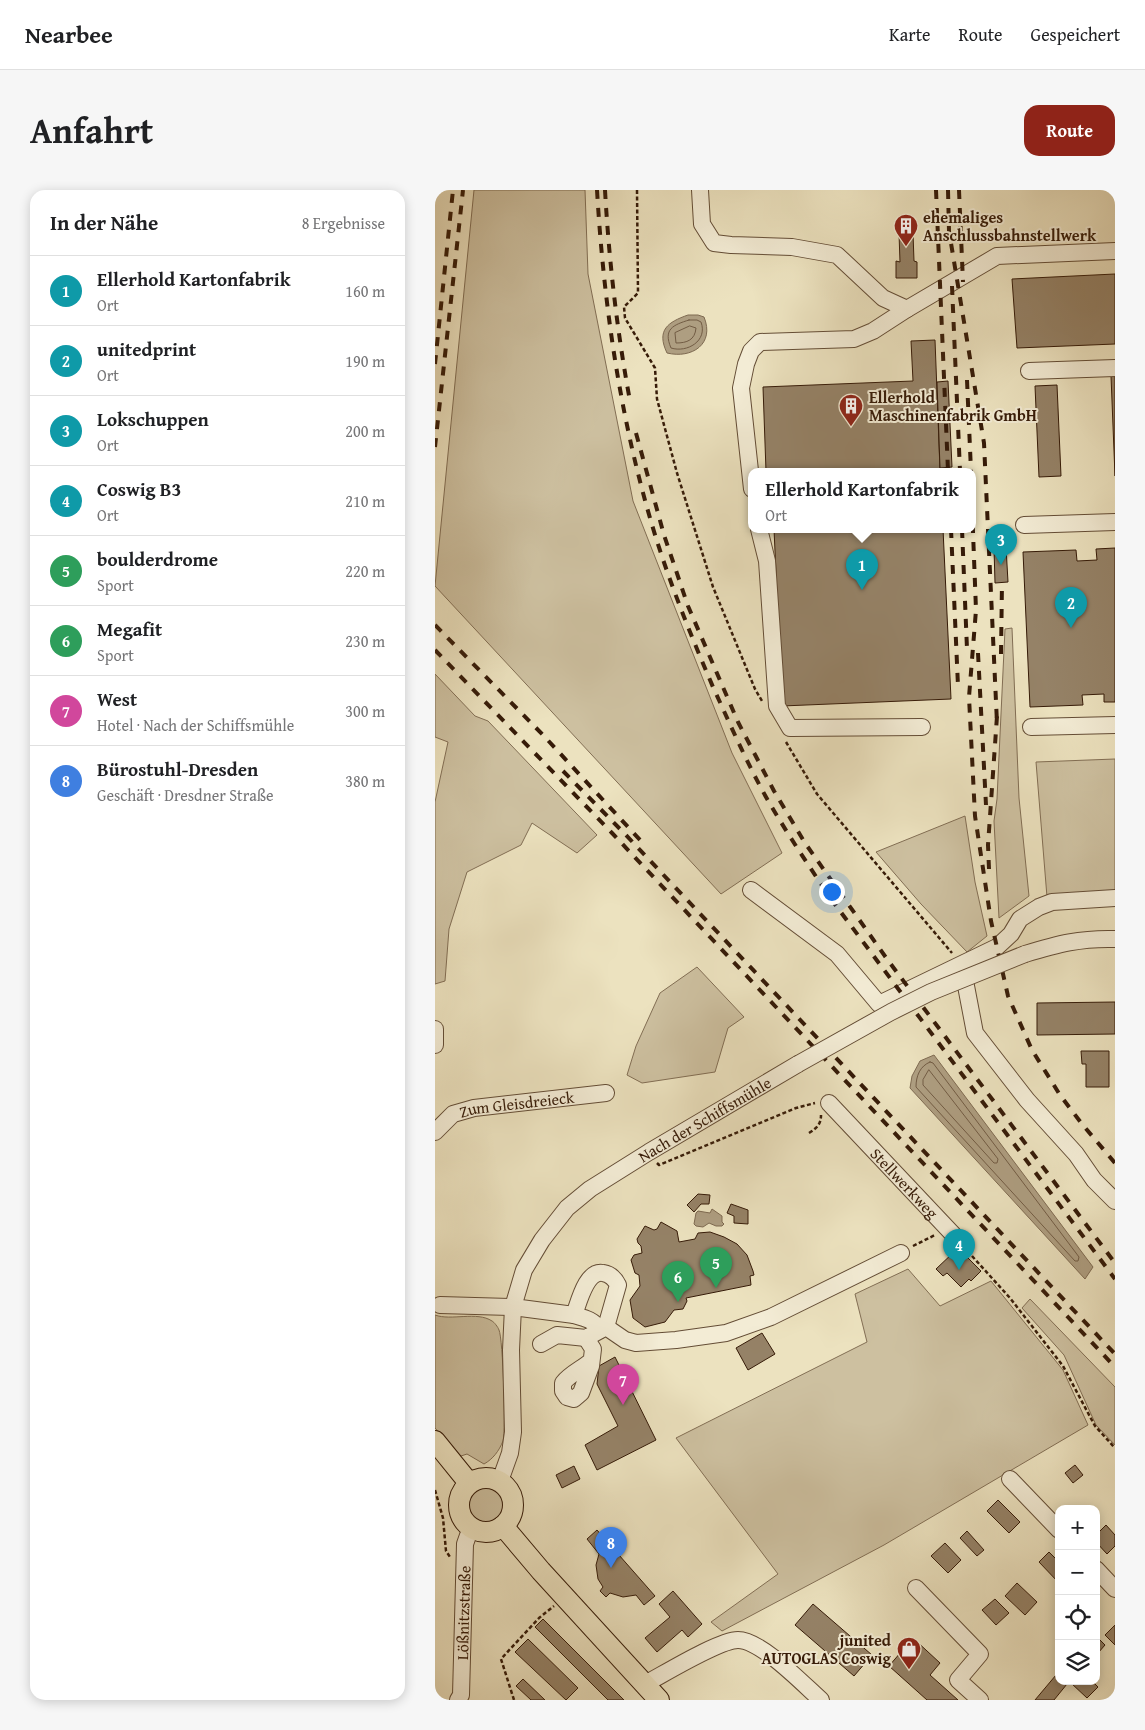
<!DOCTYPE html>
<html lang="de">
<head>
<meta charset="utf-8">
<style>
  body { margin:0; font-family:"Gentium Book Plus",serif; background:#f6f6f6; color:#202124 }
  .controls { position:absolute; right:15px; bottom:15px; display:grid; overflow:hidden; border-radius:10px; box-shadow:0 2px 12px #0003 }
  .controls button { width:45px; height:45px; display:grid; place-items:center; padding:0; border:0; border-bottom:1px solid #e0e0e0; background:#fff; color:#202124; font:25px sans-serif }
  .you { position:absolute; left:396px; top:701px; width:18px; height:18px; margin:-12px; border:4px solid #fff; border-radius:50%; background:#1a73e8; box-shadow:0 0 0 8px #1a73e833 }
  .badge { display:grid; place-items:center; width:32px; height:32px; border-radius:50%; background:#8f2418; color:#fff; font-size:16px; font-weight:700 }
  .pin { position:absolute; translate:-50% -41px; filter:drop-shadow(0 1px 2px #0008) }
  .pin::after { content:''; position:absolute; top:26px; width:18px; height:15px; background:inherit; clip-path:polygon(0 0,100% 0,50% 100%) }
  .popup { position:absolute; left:313px; top:278px; width:228px; height:65px; box-sizing:border-box; display:grid; place-content:center; border-radius:10px; background:#fff; filter:drop-shadow(0 1px 4px #0005); font-size:16px; white-space:nowrap; color:#757577 }
  .popup b { font-size:19px; color:#202124 }
  .popup::after { content:''; position:absolute; left:50%; top:100%; margin-left:-10px; border:10px solid transparent; border-top-color:#fff }
  .list { margin:0; padding:0; list-style:none }
  h2 { display:flex; justify-content:space-between; align-items:center; height:65px; margin:0; padding:0 20px; font-size:21px }
  h2 small { font-size:16px; font-weight:400; color:#757577 }
  .list li { display:grid; grid-template-columns:32px 1fr auto; gap:15px; align-items:center; box-sizing:border-box; height:70px; padding:0 20px; border-top:1px solid #e0e0e0 }
  .list b { display:block; font-size:19px; white-space:nowrap }
  .list p { margin:0; font-size:16px; white-space:nowrap; color:#757577 }
  .list em { font-size:16px; font-style:normal; color:#757577 }
  .icon { flex:none; width:28px; height:28px; fill:none; stroke:currentColor; stroke-width:2; stroke-linecap:round; stroke-linejoin:round }
  .map { position:relative; flex:none; width:680px; height:1510px; overflow:hidden; border-radius:15px }
  header { display:flex; align-items:center; gap:30px; box-sizing:border-box; height:70px; padding:0 25px; background:#fff; border-bottom:1px solid #e0e0e0 }
  header strong { font-size:24px }
  nav { display:flex; gap:28px; margin-inline-start:auto; font-size:18px }
  .intro { display:flex; align-items:center; justify-content:space-between; box-sizing:border-box; height:120px; padding:0 30px }
  h1 { margin:0; font-size:35px }
  .button { padding:12px 22px; border-radius:15px; background:#8f2418; color:#fff; font-size:18px; font-weight:700 }
  main { display:flex; gap:30px; padding:0 30px }
  aside { flex:1; background:#fff; border-radius:15px; box-shadow:0 2px 12px #0003 }
  .map>svg:first-child { display:block }
</style>
</head>
<body>
<header>
<strong>Nearbee</strong>
<nav><a>Karte</a><a>Route</a><a>Gespeichert</a></nav>
</header>
<div class="intro"><h1>Anfahrt</h1><a class="button">Route</a></div>
<main>
<aside>
<h2>In der Nähe<small>8 Ergebnisse</small></h2>
<ul class="list">
<li><span class="badge" style="background:#0f9aa8">1</span><div><b>Ellerhold Kartonfabrik</b><p>Ort</p></div><em>160 m</em></li>
<li><span class="badge" style="background:#0f9aa8">2</span><div><b>unitedprint</b><p>Ort</p></div><em>190 m</em></li>
<li><span class="badge" style="background:#0f9aa8">3</span><div><b>Lokschuppen</b><p>Ort</p></div><em>200 m</em></li>
<li><span class="badge" style="background:#0f9aa8">4</span><div><b>Coswig B3</b><p>Ort</p></div><em>210 m</em></li>
<li><span class="badge" style="background:#2e9e5b">5</span><div><b>boulderdrome</b><p>Sport</p></div><em>220 m</em></li>
<li><span class="badge" style="background:#2e9e5b">6</span><div><b>Megafit</b><p>Sport</p></div><em>230 m</em></li>
<li><span class="badge" style="background:#d1479c">7</span><div><b>West</b><p>Hotel · Nach der Schiffsmühle</p></div><em>300 m</em></li>
<li><span class="badge" style="background:#3f7fe0">8</span><div><b>Bürostuhl-Dresden</b><p>Geschäft · Dresdner Straße</p></div><em>380 m</em></li>
</ul>
</aside>
<div class="map">
<svg width="680" height="1510" viewBox="0 0 680 1510">
  <rect width="100%" height="100%" fill="#ece2bf"/>
  <filter id="stains"><feTurbulence type="fractalNoise" baseFrequency=".004" numOctaves="4"/><feColorMatrix values="0 0 0 0 .2 0 0 0 0 .09 0 0 0 0 .02 0 0 0 .5 -.17"/></filter>
  <radialGradient id="worn" r=".72"><stop offset=".6" stop-color="#630" stop-opacity="0"/><stop offset="1" stop-color="#630" stop-opacity=".3"/></radialGradient>
  <g fill="#cdc0a0" stroke="#826e54">
    <polygon points="39,0 150,0 153,84 198,311 297,563 347,663 286,704 0,396"/>
    <polygon points="577,438 584,608 594,706 564,728 559,631 562,609 570,439"/>
    <polygon points="0,484 40,526 53,531 162,645 142,663 97,633 86,655 32,682 14,739 10,791 0,794 0,612 13,552 0,547"/>
    <polygon points="680,569 680,701 612,707 601,572"/>
    <polygon points="530,626 540,692 552,746 532,762 486,714 441,662"/>
    <polygon points="262,777 309,827 293,838 280,882 207,893 192,885 201,856 225,803"/>
    <polygon points="473,1079 505,1116 556,1091 628,1180 653,1235 449,1355 287,1441 276,1432 343,1384 241,1248 432,1152 420,1104"/>
    <polygon points="595,1109 680,1197 680,1255 661,1235 629,1165 587,1118"/>
    <path d="M0,1125C16,1131 42,1121 57,1131C59,1132 63,1137 64,1140C68,1149 71,1240 68,1251C64,1261 58,1269 49,1274L32,1264L26,1266L0,1238Z"/>
    <circle cx="52" cy="1315" r="20"/>
  </g>
  <g fill="#ae9e81" stroke="#7e6a51">
    <path d="M253,125H263L269,127C280,154 257,169 232,163C221,140 233,132 253,125Z"/>
    <polygon points="499,865 658,1077 650,1089 475,898 477,886 485,871"/>
    <polygon points="277,1019 287,1026 287,1032 289,1034 287,1036 281,1036 274,1033 268,1037 261,1036 259,1034 261,1023 263,1021 275,1023"/>
  </g>
  <g fill="none" stroke-linecap="round" stroke-linejoin="round">
    <g stroke="#725c44" stroke-width="1">
      <path d="M254,130H262L266,132C273,151 252,163 236,158C228,139 238,135 254,130Z"/>
      <path d="M255,136L261,138C260,150 252,153 241,153L240,143Z"/>
      <path d="M495,872L498,873L644,1067L643,1071H640L481,897C481,886 485,876 495,872Z"/>
      <polygon points="494,880 563,969 562,973 559,973 488,895 488,890"/>
    </g>
  </g>
  <g fill="#958267" stroke="#361b08">
    <polygon points="464,43 478,43 479,71 482,72 482,88 461,88 461,71 465,72"/>
    <polygon points="680,84 680,154 582,158 577,89"/>
    <polygon points="500,150 505,280 331,281 328,197 478,191 476,151"/>
    <polygon points="676,186 680,186 680,286"/>
    <polygon points="513,191 517,277 505,278 502,192"/>
    <polygon points="622,195 626,286 604,287 600,196"/>
    <polygon points="339,339 508,339 516,509 347,516"/>
    <polygon points="571,357 573,392 560,393 559,358"/>
    <polygon points="680,358 680,512 669,512 669,504 647,505 648,515 595,517 588,362 641,360 642,371 662,370 661,359"/>
    <polygon points="680,812 680,844 602,845 602,813"/>
    <polygon points="646,861 674,861 674,897 651,897 651,874 647,874"/>
    <polygon points="263,1004 275,1005 274,1014 266,1014 259,1022 252,1015"/>
    <polygon points="296,1014 313,1020 313,1034 299,1033 299,1026 292,1023"/>
    <polygon points="226,1032 242,1041 244,1052 260,1049 263,1043 275,1042 289,1047 302,1054 312,1065 318,1081 319,1085 315,1086 316,1095 251,1108 252,1111 248,1119 239,1120 230,1132 210,1137 198,1128 195,1110 205,1096 204,1085 200,1083 196,1070 199,1065 207,1063 206,1056 203,1053 202,1049 210,1036 219,1040 222,1039"/>
    <polygon points="520,1061 525,1067 528,1063 546,1081 536,1091 534,1089 526,1097 512,1083 508,1086 501,1079"/>
    <polygon points="327,1143 340,1164 313,1180 301,1158"/>
    <polygon points="180,1167 221,1250 162,1280 150,1255 183,1236 162,1194 164,1176"/>
    <polygon points="640,1275 648,1285 638,1293 630,1283"/>
    <polygon points="139,1276 145,1289 127,1298 121,1285"/>
    <polygon points="563,1310 585,1332 574,1343 552,1321"/>
    <polygon points="671,1335 680,1345 680,1356 672,1364 661,1352 661,1345"/>
    <polygon points="162,1340 220,1406 209,1415 201,1405 188,1407 175,1403 171,1407 165,1401 168,1397 163,1389 161,1375 164,1364 152,1349"/>
    <polygon points="532,1341 549,1360 542,1366 525,1348"/>
    <polygon points="510,1353 526,1370 513,1383 496,1366"/>
    <polygon points="614,1362 624,1372 624,1393 604,1372"/>
    <polygon points="582,1393 602,1412 590,1425 570,1406"/>
    <polygon points="238,1401 267,1434 253,1447 247,1440 222,1462 210,1448 235,1427 224,1414"/>
    <polygon points="560,1409 574,1423 561,1435 547,1420"/>
    <polygon points="378,1414 437,1465 419,1486 360,1435"/>
    <polygon points="108,1429 189,1510 173,1510 100,1437"/>
    <polygon points="680,1435 680,1455 670,1445"/>
    <polygon points="661,1446 670,1455 663,1463 661,1461"/>
    <polygon points="478,1448 505,1473 495,1485 523,1510 492,1510 454,1476"/>
    <polygon points="93,1449 143,1498 131,1510 80,1462"/>
    <polygon points="621,1485 624,1487 624,1491 628,1491 632,1494 619,1510 600,1510"/>
    <polygon points="88,1489 110,1510 96,1510 81,1496"/>
    <polygon points="637,1491 657,1491 663,1497 652,1508 636,1493"/>
  </g>
  <g fill="none" stroke-linecap="round" stroke-linejoin="round">
    <defs>
      <g id="minor">
        <polyline points="265,0 267,34 279,53 296,55 357,57 402,65 448,108 472,119 562,66 680,61"/>
        <polyline points="594,181 680,178"/>
        <polyline points="317,299 306,198 311,174 316,161 325,152 419,149 438,141 472,119"/>
        <polyline points="589,335 680,332"/>
        <polyline points="324,339 332,371 342,516 355,538 487,537"/>
        <polyline points="596,537 680,535"/>
        <polyline points="316,700 402,764 444,814 562,757 576,744 585,729 604,717 617,712 680,708"/>
        <path d="M590,764C623,754 645,748 680,749"/>
        <polyline points="527,775 540,843 592,910 641,964 659,990 680,1011"/>
        <polyline points="0,839 0,855"/>
        <path id="s1" d="M394,913L529,1056"/>
        <path id="s2" d="M0,942L18,924L39,918L171,903"/>
        <path d="M5,1115L78,1117L139,1125C144,1112 151,1080 168,1083C175,1084 180,1089 183,1095L171,1137"/>
        <path d="M139,1125C150,1128 159,1130 165,1140"/>
        <path d="M151,1148L158,1159L156,1176L146,1203L139,1209L132,1207L128,1201V1193C136,1183 147,1179 156,1171"/>
        <polyline points="106,1154 122,1145 151,1148 171,1137 190,1150 201,1153 241,1150 291,1143 336,1127 466,1063"/>
        <polyline points="575,1289 624,1340"/>
        <path id="s3" d="M65,1291L75,1263L78,1242L76,1160L78,1117L89,1080L107,1050L132,1018L155,999L214,962L363,874"/>
        <polyline points="661,1379 680,1399"/>
        <polyline points="481,1398 545,1464 523,1490 545,1510"/>
        <path d="M210,1494C229,1484 284,1450 303,1450C326,1450 368,1494 386,1510"/>
        <path id="s4" d="M23,1510L26,1505L30,1354L36,1337"/>
      </g>
      <g id="major">
        <polyline points="0,1251 34,1293"/>
        <circle cx="51" cy="1315" r="27"/>
        <polyline points="68,1336 106,1381 224,1510"/>
      </g>
    </defs>
    <use href="#minor" stroke="#644d36" stroke-width="18"/>
    <use href="#major" stroke="#361b08" stroke-width="22"/>
    <g stroke="#361b08" stroke-width="2.5" stroke-dasharray="4 2.5" stroke-linecap="butt">
      <polyline points="202,0 203,103 189,117 190,128 220,178 222,209 242,283 278,397 320,499 327,511"/>
      <polyline points="351,552 382,604 517,763"/>
      <path d="M374,943C382,938 386,934 386,925"/>
      <polyline points="222,973 224,975 361,918 380,913"/>
      <polyline points="478,1056 500,1045"/>
      <polyline points="537,1066 575,1108 628,1176 660,1236 680,1258"/>
      <polyline points="0,1300 8,1328 11,1361 15,1367"/>
      <polyline points="79,1510 66,1469 104,1428 119,1416"/>
    </g>
    <use href="#minor" stroke="#f3ecd5" stroke-width="16"/>
    <use href="#major" stroke="#ece2bf" stroke-width="20"/>
    <g stroke="#361b08" stroke-width="4" stroke-dasharray="9 9" stroke-linecap="butt">
      <path d="M162,0C169,118 186,235 221,348C237,399 257,448 278,497C295,534 311,571 331,607C351,642 374,676 396,709L680,1089"/>
      <path d="M170,0C174,71 182,141 195,211"/>
      <polyline points="501,0 513,281"/>
      <polyline points="513,0 514,41 549,253 562,533"/>
      <polyline points="524,0 528,92"/>
      <polyline points="517,96 525,281"/>
      <polyline points="0,174 18,0"/>
      <polyline points="532,190 536,281"/>
      <polyline points="201,243 229,345 253,416 303,532 339,601 370,653 452,769 680,1073"/>
      <polyline points="0,257 28,0"/>
      <polyline points="537,316 541,420 534,507 540,626 556,731 573,806 597,860 625,905 647,934 680,973"/>
      <polyline points="516,339 523,496"/>
      <polyline points="527,339 532,459"/>
      <polyline points="0,435 108,545 206,651"/>
      <polyline points="0,460 177,643 680,1177"/>
      <polyline points="543,463 551,615"/>
      <polyline points="566,464 567,392"/>
      <polyline points="128,581 189,643 680,1164"/>
      <polyline points="554,679 553,655 562,526"/>
    </g>
    <defs>
      <polyline id="minor-bridge" points="363,874 456,822 496,802 590,764"/>
    </defs>
    <use href="#minor-bridge" stroke="#644d36" stroke-width="18" stroke-linecap="butt"/>
    <use href="#minor-bridge" stroke="#f3ecd5" stroke-width="16"/>
  </g>
  <defs>
    <symbol id="building-pin" viewBox="-11 -11 22 30"><path d="M0 17L-7.5 6A9.5 9.5 0 1 1 7.5 6Z" fill="#8f2418" stroke="#f3ecd5"/><path d="M-4-6H4V6H1V3H-1V6H-4ZM-2.5-4.3h1.7v1.8h-1.7ZM.8-4.3h1.7v1.8H.8ZM-2.5-1h1.7V.8h-1.7ZM.8-1h1.7V.8H.8Z" fill="#fff"/></symbol>
    <symbol id="shop-pin" viewBox="-11 -11 22 30"><path d="M0 17L-7.5 6A9.5 9.5 0 1 1 7.5 6Z" fill="#8f2418" stroke="#f3ecd5"/><path d="M-5-2.5h2.3a2.7 3.5 0 0 1 5.4 0H5L5.5 6h-11ZM-1.5-2.5h3a1.5 2.3 0 0 0-3 0Z" fill="#fff"/></symbol>
  </defs>
  <g fill-rule="evenodd">
    <use href="#building-pin" x="457" y="22" width="28" height="38"/>
    <use href="#building-pin" x="402" y="202" width="28" height="38"/>
    <use href="#shop-pin" x="460" y="1445" width="28" height="38"/>
  </g>
  <g text-anchor="middle" stroke-width="4" stroke-linejoin="round" paint-order="stroke">
    <g font-size="16" font-weight="bold" fill="#361b08" stroke="#f3ecd5" text-anchor="start">
      <text x="488" y="33">ehemaliges<tspan x="488" dy="18">Anschlussbahnstellwerk</tspan></text>
      <text x="434" y="213">Ellerhold<tspan x="434" dy="18">Maschinenfabrik GmbH</tspan></text>
      <text x="456" y="1456" text-anchor="end">junited<tspan x="456" dy="18">AUTOGLAS Coswig</tspan></text>
    </g>
    <g font-size="16" fill="#361b08" stroke="#f3ecd5">
      <text dy="6" stroke="none"><textPath href="#s2" startOffset="90">Zum Gleisdreieck</textPath></text>
      <text dy="6" stroke="none"><textPath href="#s3" startOffset="454">Nach der Schiffsmühle</textPath></text>
      <text dy="6" stroke="none"><textPath href="#s1" startOffset="110">Stellwerkweg</textPath></text>
      <text dy="6" stroke="none"><textPath href="#s4" startOffset="88">Lößnitzstraße</textPath></text>
    </g>
  </g>
  <rect width="100%" height="100%" filter="url(#stains)"/>
  <rect width="100%" height="100%" fill="url(#worn)"/>
</svg>
<div class="controls">
<button>+</button>
<button>−</button>
<button><svg class="icon" aria-label="locate" viewBox="0 0 24 24"><circle cx="12" cy="12" r="6"/><path d="M12 2v4M12 18v4M2 12h4M18 12h4"/></svg></button>
<button><svg class="icon" aria-label="layers" viewBox="0 0 24 24"><path d="M12 4l9 5-9 5-9-5zM3 14l9 5 9-5"/></svg></button>
</div>
<div class="you"></div>
<div class="pin badge" style="left:427px;top:400px;background:#0f9aa8">1</div>
<div class="popup"><b>Ellerhold Kartonfabrik</b>Ort</div>
<div class="pin badge" style="left:636px;top:438px;background:#0f9aa8">2</div>
<div class="pin badge" style="left:566px;top:375px;background:#0f9aa8">3</div>
<div class="pin badge" style="left:524px;top:1080px;background:#0f9aa8">4</div>
<div class="pin badge" style="left:281px;top:1098px;background:#2e9e5b">5</div>
<div class="pin badge" style="left:243px;top:1112px;background:#2e9e5b">6</div>
<div class="pin badge" style="left:188px;top:1215px;background:#d1479c">7</div>
<div class="pin badge" style="left:176px;top:1378px;background:#3f7fe0">8</div>
</div>
</main>
</body>
</html>
